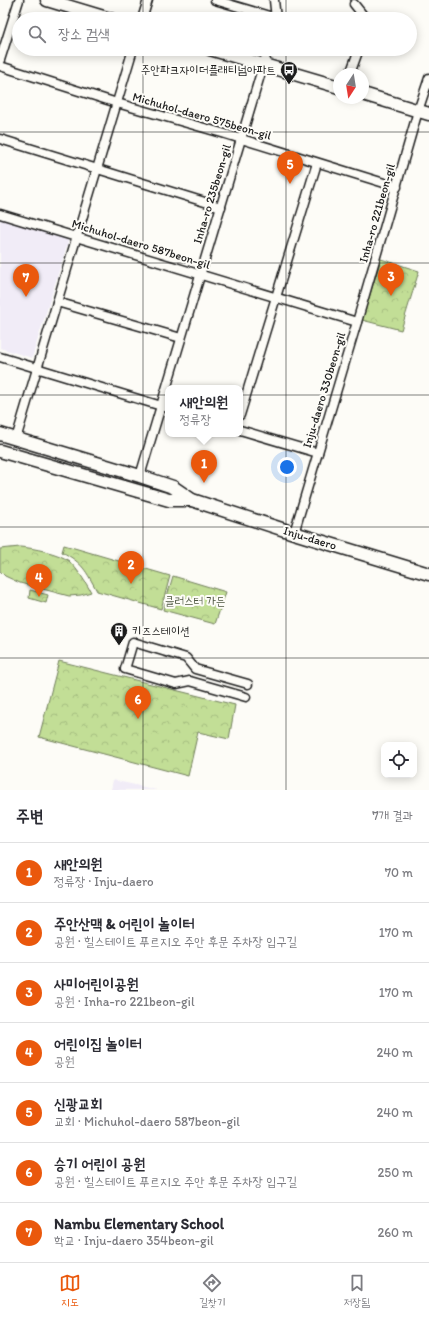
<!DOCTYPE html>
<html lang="ko">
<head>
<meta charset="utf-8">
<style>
  body { margin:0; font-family:Itim,"Poor Story",sans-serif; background:#f2f2f3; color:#2b2b33 }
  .controls { position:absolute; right:12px; bottom:12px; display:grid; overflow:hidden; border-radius:8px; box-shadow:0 2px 10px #0003 }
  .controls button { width:36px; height:36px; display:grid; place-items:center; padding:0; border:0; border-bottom:1px solid #e1e1e2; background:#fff; color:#2b2b33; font:20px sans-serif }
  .compass { position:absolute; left:333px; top:68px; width:36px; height:36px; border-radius:50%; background:#fff; box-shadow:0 2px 10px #0003; rotate:192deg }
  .you { position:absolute; left:287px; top:467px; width:14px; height:14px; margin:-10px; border:3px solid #fff; border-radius:50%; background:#1a73e8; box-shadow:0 0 0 6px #1a73e833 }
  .badge { display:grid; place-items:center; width:26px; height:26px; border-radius:50%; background:#ea580c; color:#fff; font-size:13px; font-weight:700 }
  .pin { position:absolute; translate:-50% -33px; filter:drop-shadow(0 1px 2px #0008) }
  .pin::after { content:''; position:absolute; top:21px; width:14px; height:12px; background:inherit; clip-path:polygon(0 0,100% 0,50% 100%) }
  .popup { position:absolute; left:165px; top:385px; width:78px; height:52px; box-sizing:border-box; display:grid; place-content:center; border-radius:8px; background:#fff; filter:drop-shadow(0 1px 3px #0005); font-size:13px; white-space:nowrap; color:#7c7c81 }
  .popup b { font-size:15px; color:#2b2b33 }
  .popup::after { content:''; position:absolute; left:50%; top:100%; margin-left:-8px; border:8px solid transparent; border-top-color:#fff }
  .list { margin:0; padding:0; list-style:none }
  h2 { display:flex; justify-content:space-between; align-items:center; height:52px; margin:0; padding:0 16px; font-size:17px }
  h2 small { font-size:13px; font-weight:400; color:#7c7c81 }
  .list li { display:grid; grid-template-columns:26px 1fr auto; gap:12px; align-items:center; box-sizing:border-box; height:60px; padding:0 16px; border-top:1px solid #e1e1e2 }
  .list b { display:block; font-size:15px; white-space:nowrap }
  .list p { margin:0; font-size:13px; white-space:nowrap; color:#7c7c81 }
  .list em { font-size:13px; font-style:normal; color:#7c7c81 }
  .icon { flex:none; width:22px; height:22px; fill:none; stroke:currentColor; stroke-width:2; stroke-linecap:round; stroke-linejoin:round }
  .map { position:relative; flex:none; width:429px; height:790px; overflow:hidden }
  .search { position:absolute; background:#fff; box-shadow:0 2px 10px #0003; left:12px; right:12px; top:12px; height:44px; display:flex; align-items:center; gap:10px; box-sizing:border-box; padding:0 14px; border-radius:22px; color:#7c7c81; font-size:15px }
  .sheet { height:472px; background:#fff }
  nav { display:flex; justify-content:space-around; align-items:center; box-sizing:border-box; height:56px; border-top:1px solid #e1e1e2; background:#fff; font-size:11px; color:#7c7c81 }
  nav a { display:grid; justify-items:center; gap:2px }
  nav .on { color:#ea580c }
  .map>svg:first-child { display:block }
</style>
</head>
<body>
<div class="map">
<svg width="429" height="790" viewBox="0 0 429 790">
  <defs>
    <pattern id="park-crowns" width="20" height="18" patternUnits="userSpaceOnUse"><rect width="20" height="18" fill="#c2de96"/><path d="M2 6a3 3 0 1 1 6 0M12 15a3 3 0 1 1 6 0" fill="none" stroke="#a6be81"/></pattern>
  </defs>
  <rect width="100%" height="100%" fill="#fdfcf7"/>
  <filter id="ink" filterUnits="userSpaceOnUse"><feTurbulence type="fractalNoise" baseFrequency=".025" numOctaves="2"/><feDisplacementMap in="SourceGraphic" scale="8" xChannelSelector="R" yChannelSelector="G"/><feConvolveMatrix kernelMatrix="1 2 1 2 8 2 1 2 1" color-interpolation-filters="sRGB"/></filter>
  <g filter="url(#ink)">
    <g fill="#f1ecf7">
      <polygon points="0,218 69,239 32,358 0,348"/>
      <polygon points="113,780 157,790 111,790"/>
    </g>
    <g fill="url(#park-crowns)" stroke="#6f7d59">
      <polygon points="381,259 419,271 401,330 362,320"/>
      <path d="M64,545L170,576L161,609L97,591C86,571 83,563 62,552Z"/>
      <path d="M20,547C33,548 59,553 69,561C78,570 85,581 91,592L81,595L69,596L20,583L5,576L0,571V549Z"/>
      <polygon points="173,576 226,592 215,624 163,610"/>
      <polygon points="30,590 48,595 46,603 29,598"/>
      <polygon points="59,661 235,705 229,739 198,732 188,776 39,737"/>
    </g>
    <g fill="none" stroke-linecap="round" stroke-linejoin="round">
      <defs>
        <g id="minor">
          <polyline points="215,0 276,18"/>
          <polyline points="274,0 276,19"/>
          <polyline points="354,4 366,19"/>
          <polyline points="142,19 148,0"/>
          <polyline points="0,60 19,0"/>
          <polyline points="0,66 117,103 222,133 397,187"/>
          <polyline points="350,74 359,49"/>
          <polyline points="0,139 221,207"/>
          <polyline points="0,214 357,322"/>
          <polyline points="57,302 181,338"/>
          <polyline points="0,357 168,408"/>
          <polyline points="240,415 317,163"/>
          <polyline points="240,430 318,453"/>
          <polyline points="16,439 133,49"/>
          <polyline points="140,476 268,49"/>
          <polyline points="294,533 357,322 418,111 429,78"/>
          <polyline points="246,697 190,681 176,684 125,669 133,642 186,658 195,669 248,684"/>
        </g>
        <g id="secondary">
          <polyline points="47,0 110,19"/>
          <polyline points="210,49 339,87"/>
          <polyline points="363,94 429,114"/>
          <polyline points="0,434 140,476 173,487 192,500 294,533 429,574"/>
          <polyline points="0,451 169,500 192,500"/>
        </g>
      </defs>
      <use href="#minor" stroke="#1c1c1c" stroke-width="11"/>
      <use href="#secondary" stroke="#1c1c1c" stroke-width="15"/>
      <use href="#minor" stroke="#fdfcf7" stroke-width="8"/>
      <use href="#secondary" stroke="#fdfcf7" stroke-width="12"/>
    </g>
  </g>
  <path fill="none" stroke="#1c1c1c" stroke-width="1" stroke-opacity="0.55" d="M143,0V19M286,0V19M143,49V790M286,49V790M0,132H429M0,263H429M0,395H429M0,527H429M0,658H429"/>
  <defs>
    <symbol id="bus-pin" viewBox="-11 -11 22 30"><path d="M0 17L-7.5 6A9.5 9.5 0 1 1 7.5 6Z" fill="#1c1c1c" stroke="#fdfcf7"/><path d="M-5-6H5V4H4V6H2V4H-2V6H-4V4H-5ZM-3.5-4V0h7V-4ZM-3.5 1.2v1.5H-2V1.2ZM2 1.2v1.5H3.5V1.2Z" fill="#fff"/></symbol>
    <symbol id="building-pin" viewBox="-11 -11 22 30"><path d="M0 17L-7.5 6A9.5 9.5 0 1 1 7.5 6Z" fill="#1c1c1c" stroke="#fdfcf7"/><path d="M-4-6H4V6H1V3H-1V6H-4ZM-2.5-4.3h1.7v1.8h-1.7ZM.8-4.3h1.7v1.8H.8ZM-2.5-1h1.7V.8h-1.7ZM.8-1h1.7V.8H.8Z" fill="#fff"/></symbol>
  </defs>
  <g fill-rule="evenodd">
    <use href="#bus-pin" x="279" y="60" width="20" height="27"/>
    <use href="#building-pin" x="109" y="621" width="20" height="27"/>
  </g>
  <g text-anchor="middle" stroke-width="4" stroke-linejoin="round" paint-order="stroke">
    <g font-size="12" fill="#1c1c1c" stroke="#fdfcf7" text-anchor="end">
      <text x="276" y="74">주안파크자이더플래티넘아파트</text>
      <text x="132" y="635" text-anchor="start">키즈스테이션</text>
    </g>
    <g font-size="12" fill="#1c1c1c" stroke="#fdfcf7">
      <text transform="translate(202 116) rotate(16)" y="4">Michuhol-daero 575beon-gil</text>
      <text transform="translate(212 194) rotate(-73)" y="4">Inha-ro 235beon-gil</text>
      <text transform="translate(377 213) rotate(-74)" y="4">Inha-ro 221beon-gil</text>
      <text transform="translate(141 244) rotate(17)" y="4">Michuhol-daero 587beon-gil</text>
      <text transform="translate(324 390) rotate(-73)" y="4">Inju-daero 330beon-gil</text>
      <text transform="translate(310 538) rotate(17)" y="4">Inju-daero</text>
    </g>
    <g font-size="12" fill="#4e5641" stroke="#fdfcf7">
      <text x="195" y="605">클러스터 가든</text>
    </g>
  </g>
</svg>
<div class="controls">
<button><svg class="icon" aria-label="locate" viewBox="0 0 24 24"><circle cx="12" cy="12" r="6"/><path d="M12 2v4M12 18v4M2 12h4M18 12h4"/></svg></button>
</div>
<svg class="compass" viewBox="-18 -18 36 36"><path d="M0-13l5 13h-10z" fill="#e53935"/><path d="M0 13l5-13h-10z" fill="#7c7c81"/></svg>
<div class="you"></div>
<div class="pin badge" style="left:204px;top:483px">1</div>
<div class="popup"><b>새안의원</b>정류장</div>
<div class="pin badge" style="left:131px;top:584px">2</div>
<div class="pin badge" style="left:391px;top:296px">3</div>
<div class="pin badge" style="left:39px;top:597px">4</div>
<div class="pin badge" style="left:290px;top:184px">5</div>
<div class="pin badge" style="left:138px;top:719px">6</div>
<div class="pin badge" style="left:26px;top:297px">7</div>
<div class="search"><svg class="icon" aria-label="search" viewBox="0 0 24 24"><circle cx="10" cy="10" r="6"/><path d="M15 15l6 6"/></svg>장소 검색</div>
</div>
<section class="sheet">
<h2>주변<small>7개 결과</small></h2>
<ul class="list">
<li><span class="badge">1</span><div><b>새안의원</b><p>정류장 · Inju-daero</p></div><em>70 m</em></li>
<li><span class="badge">2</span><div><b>주안산맥 &amp; 어린이 놀이터</b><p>공원 · 힐스테이트 푸르지오 주안 후문 주차장 입구길</p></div><em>170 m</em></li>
<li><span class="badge">3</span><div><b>사미어린이공원</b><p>공원 · Inha-ro 221beon-gil</p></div><em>170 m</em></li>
<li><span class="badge">4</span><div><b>어린이집 놀이터</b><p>공원</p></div><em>240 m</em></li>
<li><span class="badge">5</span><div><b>신광교회</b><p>교회 · Michuhol-daero 587beon-gil</p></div><em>240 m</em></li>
<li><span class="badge">6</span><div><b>승기 어린이 공원</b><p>공원 · 힐스테이트 푸르지오 주안 후문 주차장 입구길</p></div><em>250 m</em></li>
<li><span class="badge">7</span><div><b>Nambu Elementary School</b><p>학교 · Inju-daero 354beon-gil</p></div><em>260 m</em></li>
</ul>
</section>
<nav>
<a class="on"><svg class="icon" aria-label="map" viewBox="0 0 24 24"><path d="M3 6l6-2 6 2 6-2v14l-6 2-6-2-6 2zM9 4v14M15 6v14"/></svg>지도</a>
<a><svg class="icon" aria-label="directions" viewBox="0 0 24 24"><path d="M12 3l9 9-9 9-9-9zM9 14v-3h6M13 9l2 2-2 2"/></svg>길찾기</a>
<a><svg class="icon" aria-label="saved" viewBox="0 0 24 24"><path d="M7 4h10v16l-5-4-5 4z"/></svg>저장됨</a>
</nav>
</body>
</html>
